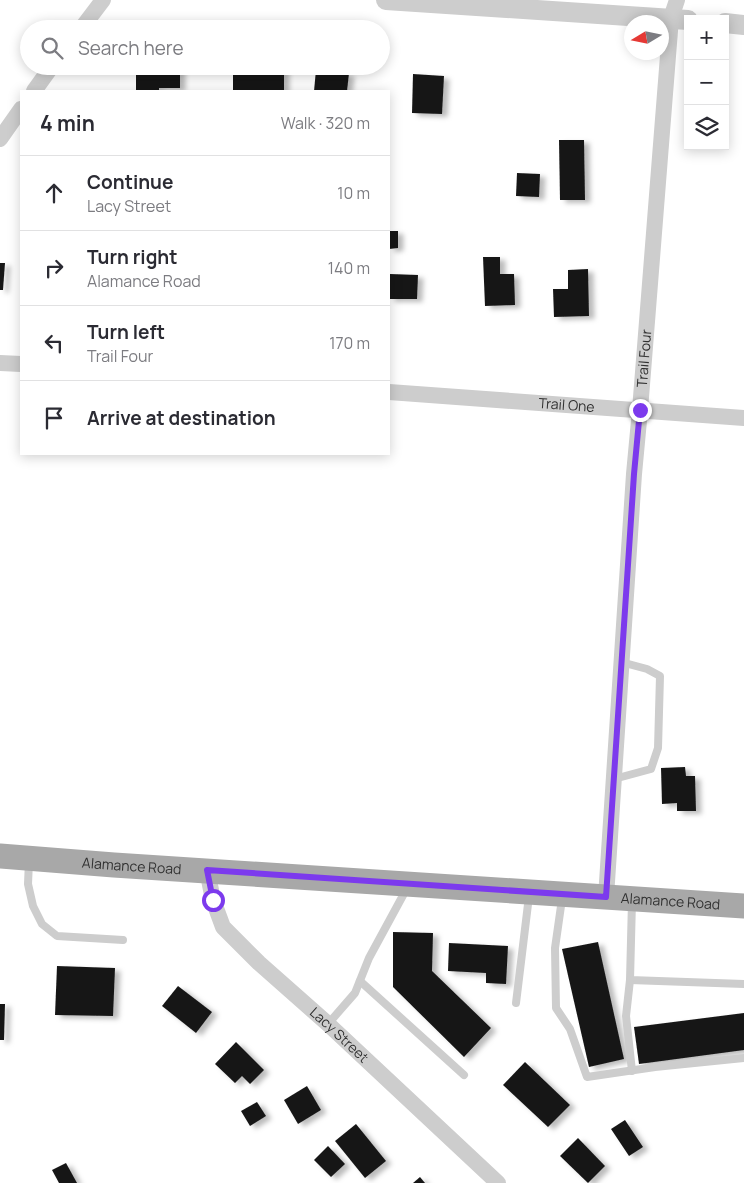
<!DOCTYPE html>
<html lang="en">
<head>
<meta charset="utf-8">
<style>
  body { margin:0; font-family:Manrope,sans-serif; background:#f2f2f3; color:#2b2b33 }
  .controls { position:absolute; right:15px; top:15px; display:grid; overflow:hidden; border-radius:0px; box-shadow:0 2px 12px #0003 }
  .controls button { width:45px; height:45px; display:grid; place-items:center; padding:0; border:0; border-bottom:1px solid #e1e1e2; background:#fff; color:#2b2b33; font:25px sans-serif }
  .compass { position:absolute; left:624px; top:15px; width:45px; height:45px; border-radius:50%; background:#fff; box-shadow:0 2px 12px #0003; rotate:260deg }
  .stop { position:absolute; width:15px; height:15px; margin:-11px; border:4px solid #7c3aed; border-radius:50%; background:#fff }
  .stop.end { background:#7c3aed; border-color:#fff; box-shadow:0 1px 5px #0008 }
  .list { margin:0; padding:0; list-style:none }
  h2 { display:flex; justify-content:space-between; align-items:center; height:65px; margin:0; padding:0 20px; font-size:21px }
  h2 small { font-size:16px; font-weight:400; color:#7c7c81 }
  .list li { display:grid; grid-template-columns:32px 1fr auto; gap:15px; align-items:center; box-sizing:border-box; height:75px; padding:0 20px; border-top:1px solid #e1e1e2 }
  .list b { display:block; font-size:19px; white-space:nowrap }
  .list p { margin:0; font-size:16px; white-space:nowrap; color:#7c7c81 }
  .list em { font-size:16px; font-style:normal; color:#7c7c81 }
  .icon { flex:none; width:28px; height:28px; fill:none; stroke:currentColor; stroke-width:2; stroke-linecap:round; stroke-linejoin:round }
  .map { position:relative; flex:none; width:744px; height:1183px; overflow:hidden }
  .search { position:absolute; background:#fff; box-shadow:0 2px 12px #0003; left:20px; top:20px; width:370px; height:55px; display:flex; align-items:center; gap:12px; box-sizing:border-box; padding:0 18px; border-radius:28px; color:#7c7c81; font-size:19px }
  .panel { position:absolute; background:#fff; box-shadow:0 2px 12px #0003; left:20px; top:90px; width:370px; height:365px; border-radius:0px }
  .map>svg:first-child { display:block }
</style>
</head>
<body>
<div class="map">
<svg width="744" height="1183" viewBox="0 0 744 1183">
  <defs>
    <filter id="shadow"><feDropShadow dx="5.5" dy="3" stdDeviation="2.5" flood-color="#0004"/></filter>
  </defs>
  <rect width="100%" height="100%" fill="#fff"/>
  <g fill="#171717" filter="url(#shadow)">
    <polygon points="136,66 180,66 180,88 159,88 159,91 136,91"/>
    <rect x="233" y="66" width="51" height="25"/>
    <polygon points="316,70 349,73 347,91 314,91"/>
    <polygon points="413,74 444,76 442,114 412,113"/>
    <polygon points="559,140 584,140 585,200 560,200"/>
    <polygon points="517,173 540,174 539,197 516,196"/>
    <polygon points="389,231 398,231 398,248 389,249"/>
    <polygon points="483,257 500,257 500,274 514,274 515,305 485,306"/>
    <polygon points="0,263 5,263 3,290 0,290"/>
    <polygon points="588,269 589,316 554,317 553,289 568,289 568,270"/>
    <polygon points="390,274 418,275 417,299 389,299"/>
    <polygon points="685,767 686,776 695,776 696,811 677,811 677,803 662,804 661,768"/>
    <polygon points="393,932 433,933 432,971 491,1028 464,1057 393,987"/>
    <polygon points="598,942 624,1059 589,1067 562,949"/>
    <polygon points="449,943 508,946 506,984 486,983 486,973 448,971"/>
    <polygon points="57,966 115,968 113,1016 55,1015"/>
    <polygon points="178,986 212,1012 196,1033 162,1006"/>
    <polygon points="0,1004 5,1004 4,1040 0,1040"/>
    <polygon points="744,1013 744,1050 639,1064 634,1027"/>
    <polygon points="236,1042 264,1070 250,1084 242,1076 235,1083 215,1064"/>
    <polygon points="525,1062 570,1105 548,1127 503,1085"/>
    <polygon points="307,1086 321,1110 298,1124 284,1100"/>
    <polygon points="257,1102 266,1116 250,1126 241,1111"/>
    <polygon points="625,1120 643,1147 629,1156 611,1129"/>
    <polygon points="356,1124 386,1161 365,1178 335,1141"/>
    <polygon points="578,1138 605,1166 588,1183 560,1156"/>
    <polygon points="328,1146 345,1164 331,1177 314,1160"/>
    <polygon points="66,1163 77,1183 59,1183 52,1170"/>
    <polygon points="420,1177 425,1183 413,1183"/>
  </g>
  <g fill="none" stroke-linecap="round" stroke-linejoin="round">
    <g stroke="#cdcdcd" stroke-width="8">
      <polyline points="614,779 651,769 658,748 660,676 647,669 621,662"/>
      <polyline points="29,861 28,884 33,906 42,924 57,936 123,940"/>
      <polyline points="562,899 555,948 556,1008 570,1029 587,1077 655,1067 744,1058"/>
      <polyline points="632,901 630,980 744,984"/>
      <polyline points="630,980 626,1016 632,1071"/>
      <polyline points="360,981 464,1075"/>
      <polyline points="516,1003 529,896"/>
      <polyline points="328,1024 355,993 369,958 407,888"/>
    </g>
    <g stroke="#cdcdcd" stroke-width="16">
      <polyline points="81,29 103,0"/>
      <polyline points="34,91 52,66"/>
      <polyline points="0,139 21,109"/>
      <polyline points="0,363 21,364"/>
      <path id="s1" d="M389,392L744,418"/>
      <path id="s2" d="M207,870L213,900L223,927L259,963L328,1024L498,1183"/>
      <path id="s3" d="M606,897L634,474L640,410L671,18L677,0"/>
    </g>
    <g stroke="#cdcdcd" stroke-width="20">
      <polyline points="386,0 688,20"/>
      <polyline points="725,23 744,25"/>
    </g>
    <path stroke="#a8a8a8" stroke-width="25" id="s4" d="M0,856L114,865L744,906"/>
  </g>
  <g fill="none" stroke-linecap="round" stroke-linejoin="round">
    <polyline stroke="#7c3aed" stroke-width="6" points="213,900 207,870 606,897 634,474 640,410"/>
  </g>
  <g text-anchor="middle" stroke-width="5" stroke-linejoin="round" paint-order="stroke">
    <g font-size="14" fill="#303030" stroke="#fff">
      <text dy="5" stroke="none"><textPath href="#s3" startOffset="540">Trail Four</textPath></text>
      <text dy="5" stroke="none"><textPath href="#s1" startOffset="178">Trail One</textPath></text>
      <text dy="5" stroke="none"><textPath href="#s4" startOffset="132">Alamance Road</textPath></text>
      <text dy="5" stroke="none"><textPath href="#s4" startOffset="672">Alamance Road</textPath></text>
      <text dy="5" stroke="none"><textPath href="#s2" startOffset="218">Lacy Street</textPath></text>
    </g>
  </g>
</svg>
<div class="controls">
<button>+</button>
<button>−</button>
<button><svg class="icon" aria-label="layers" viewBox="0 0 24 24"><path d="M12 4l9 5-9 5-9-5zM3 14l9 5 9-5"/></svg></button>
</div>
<svg class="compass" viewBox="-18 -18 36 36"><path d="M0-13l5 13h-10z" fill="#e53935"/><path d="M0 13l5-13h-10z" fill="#7c7c81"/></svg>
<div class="stop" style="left:213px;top:900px"></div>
<div class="stop end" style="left:640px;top:410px"></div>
<div class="search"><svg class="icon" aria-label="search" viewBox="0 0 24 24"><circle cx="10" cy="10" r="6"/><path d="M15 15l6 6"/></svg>Search here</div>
<section class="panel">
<h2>4 min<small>Walk · 320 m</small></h2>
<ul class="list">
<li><svg class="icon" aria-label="ahead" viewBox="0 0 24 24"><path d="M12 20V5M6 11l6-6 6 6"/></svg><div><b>Continue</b><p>Lacy Street</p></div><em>10 m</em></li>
<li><svg class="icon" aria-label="right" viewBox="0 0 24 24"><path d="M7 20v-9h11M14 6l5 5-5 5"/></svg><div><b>Turn right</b><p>Alamance Road</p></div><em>140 m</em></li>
<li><svg class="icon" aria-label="left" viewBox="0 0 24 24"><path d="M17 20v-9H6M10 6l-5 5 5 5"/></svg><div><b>Turn left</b><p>Trail Four</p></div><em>170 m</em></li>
<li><svg class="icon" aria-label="arrive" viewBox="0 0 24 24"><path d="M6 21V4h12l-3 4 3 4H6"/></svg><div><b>Arrive at destination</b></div></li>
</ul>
</section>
</div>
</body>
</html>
